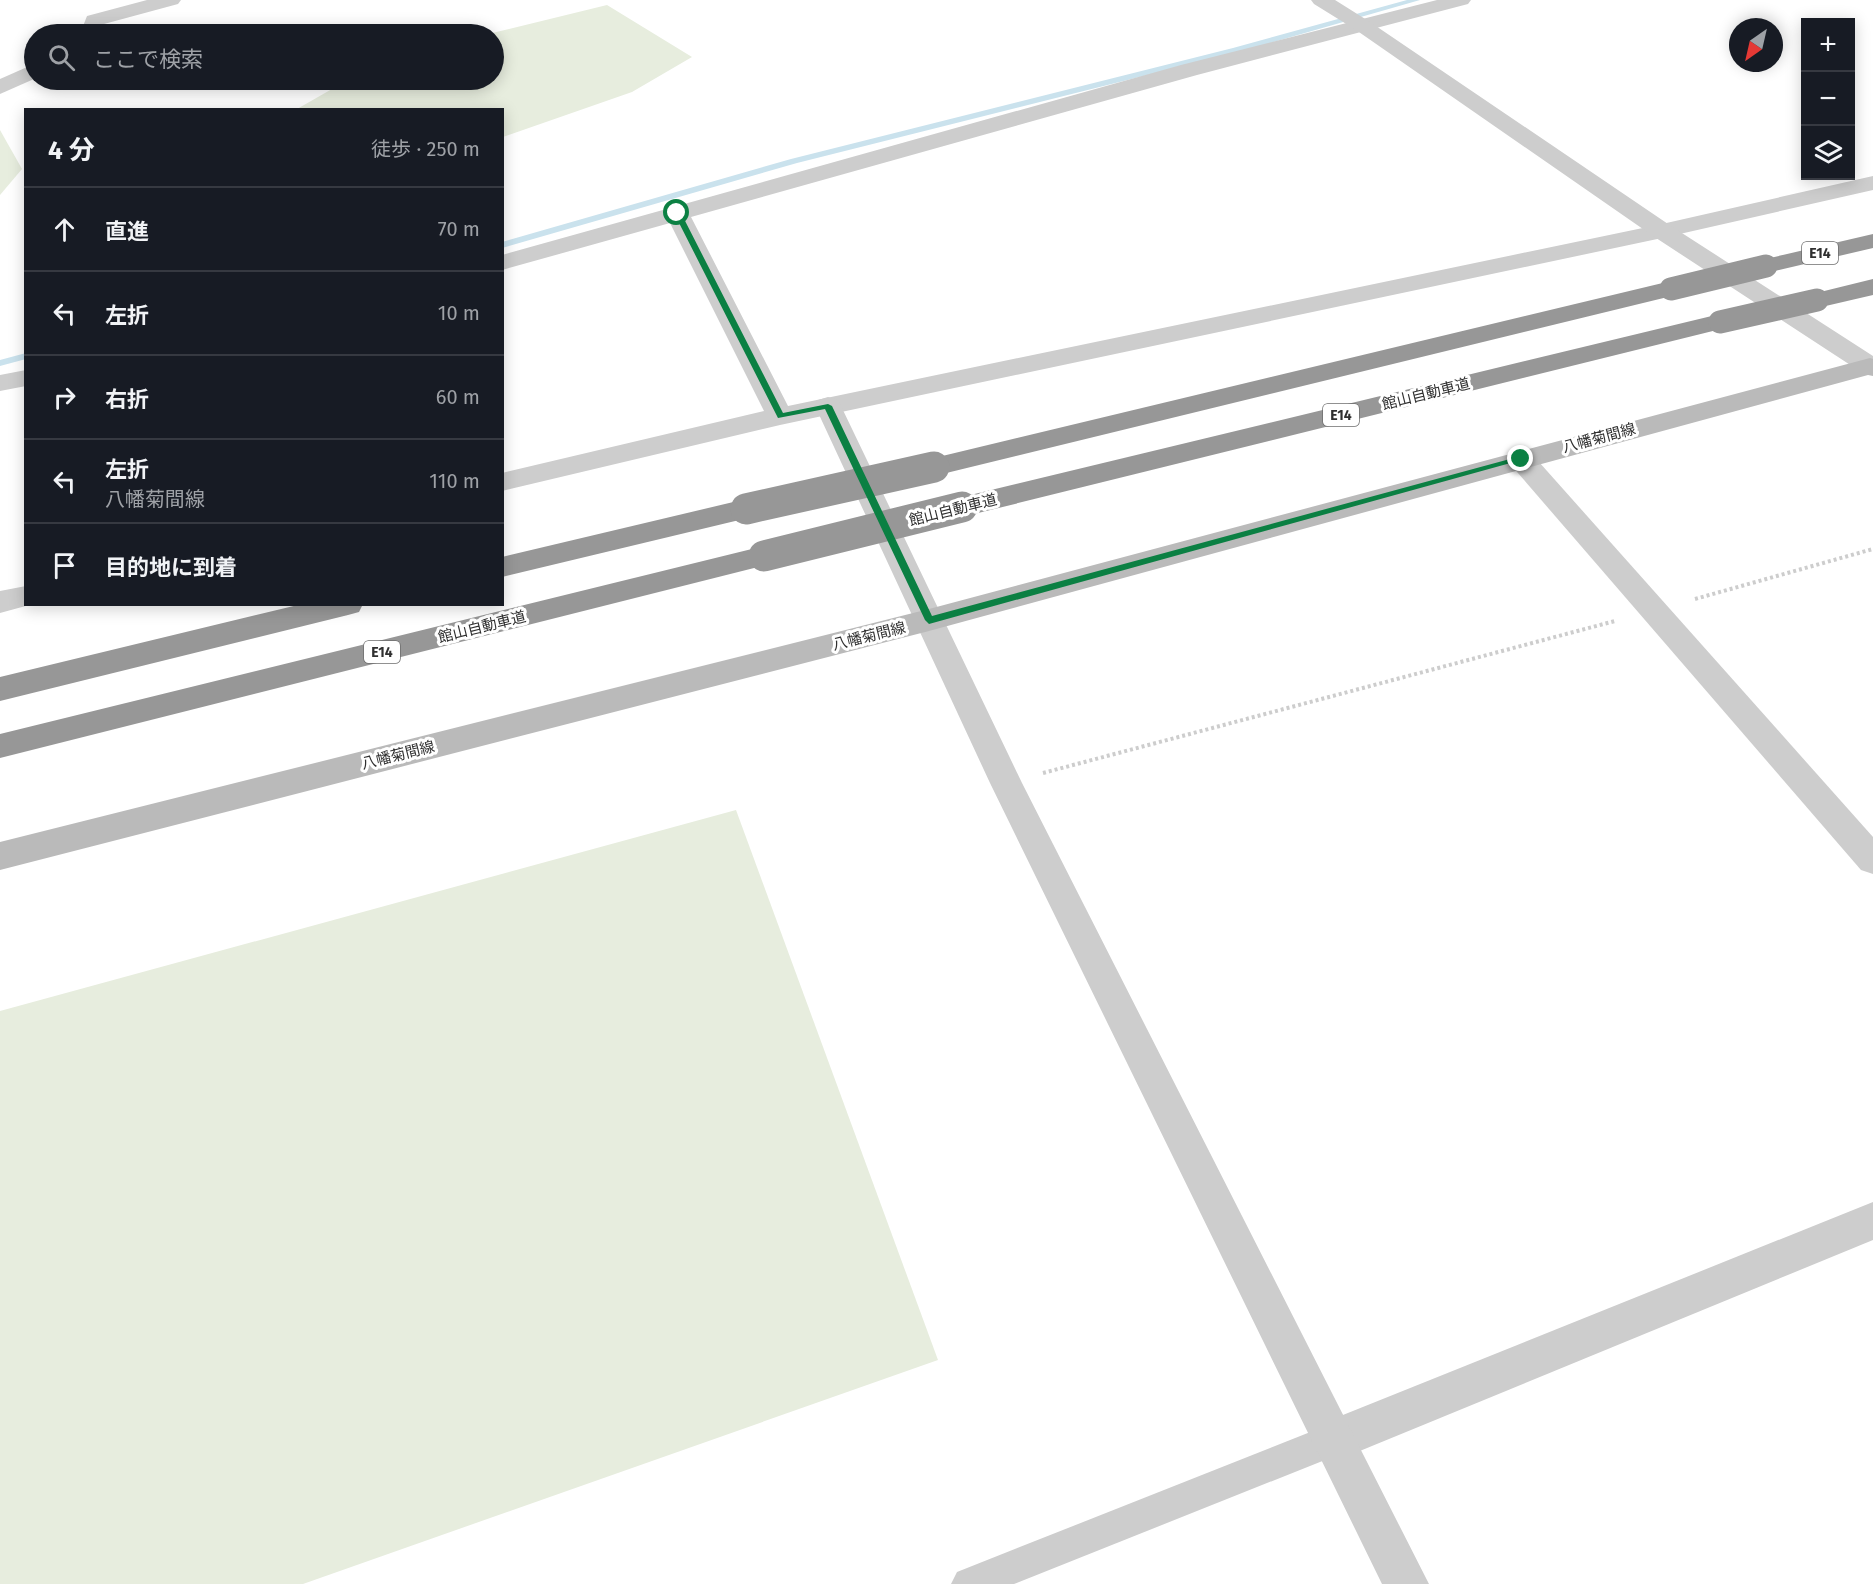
<!DOCTYPE html>
<html lang="ja">
<head>
<meta charset="utf-8">
<style>
  body { margin:0; font-family:"Fira Sans","Noto Sans JP",sans-serif; background:#20242c; color:#f1f3f6 }
  .controls { position:absolute; right:18px; top:18px; display:grid; overflow:hidden; border-radius:0px; box-shadow:0 3px 15px #0003 }
  .controls button { width:54px; height:54px; display:grid; place-items:center; padding:0; border:0; border-bottom:2px solid #363941; background:#171b24; color:#f1f3f6; font:30px sans-serif }
  .compass { position:absolute; left:1729px; top:18px; width:54px; height:54px; border-radius:50%; background:#171b24; box-shadow:0 3px 15px #0003; rotate:214deg }
  .stop { position:absolute; width:18px; height:18px; margin:-14px; border:4px solid #0b8043; border-radius:50%; background:#fff }
  .stop.end { background:#0b8043; border-color:#fff; box-shadow:0 2px 6px #0008 }
  .list { margin:0; padding:0; list-style:none }
  h2 { display:flex; justify-content:space-between; align-items:center; height:78px; margin:0; padding:0 24px; font-size:26px }
  h2 small { font-size:20px; font-weight:400; color:#9ea1a6 }
  .list li { display:grid; grid-template-columns:39px 1fr auto; gap:18px; align-items:center; box-sizing:border-box; height:84px; padding:0 24px; border-top:2px solid #363941 }
  .list b { display:block; font-size:22px; white-space:nowrap }
  .list p { margin:0; font-size:20px; white-space:nowrap; color:#9ea1a6 }
  .list em { font-size:20px; font-style:normal; color:#9ea1a6 }
  .icon { flex:none; width:33px; height:33px; fill:none; stroke:currentColor; stroke-width:2; stroke-linecap:round; stroke-linejoin:round }
  .map { position:relative; flex:none; width:1873px; height:1584px; overflow:hidden }
  .search { position:absolute; background:#171b24; box-shadow:0 3px 15px #0003; left:24px; top:24px; width:480px; height:66px; display:flex; align-items:center; gap:15px; box-sizing:border-box; padding:0 21px; border-radius:33px; color:#9ea1a6; font-size:22px }
  .panel { position:absolute; background:#171b24; box-shadow:0 3px 15px #0003; left:24px; top:108px; width:480px; height:498px; border-radius:0px }
  .map>svg:first-child { display:block }
</style>
</head>
<body>
<div class="map">
<svg width="1873" height="1584" viewBox="0 0 1873 1584">
  <rect width="100%" height="100%" fill="#fff"/>
  <g fill="#e7edde">
    <polygon points="607,5 692,57 632,92 503,137 502,110 297,109 339,85 354,80 494,80 494,34 488,34"/>
    <polygon points="0,130 22,169 0,195"/>
    <polygon points="736,810 938,1360 303,1584 0,1584 0,1011"/>
  </g>
  <g fill="none" stroke-linecap="round" stroke-linejoin="round">
    <g fill="#cae2ed" fill-rule="evenodd">
      <polygon points="1407,0 1420,0 1239,52 797,163 502,248 502,242 791,159 1233,48"/>
      <polygon points="26,353 26,359 0,366 0,360"/>
    </g>
    <g stroke="#cdcdcd" stroke-width="4" stroke-dasharray="3 3" stroke-linecap="butt">
      <polyline points="1695,599 1873,549"/>
      <polyline points="1043,773 1615,621"/>
    </g>
    <polygon fill="#cdcdcd" fill-rule="evenodd" points="1333,1423 1345,1428 1350,1440 1345,1452 1014,1584 951,1584 957,1572"/>
    <g fill="#cdcdcd" fill-rule="evenodd">
      <polygon points="147,0 181,0 178,4 104,24 101,34 80,34 87,16"/>
      <polygon points="1437,0 1471,0 1468,4 1197,75 691,217 788,406 1662,224 1873,176 1873,190 1662,238 780,425 502,491 502,473 764,411 670,223 502,270 502,255 1181,65"/>
      <polygon points="34,64 34,79 0,94 0,79"/>
      <polygon points="26,370 26,386 0,391 0,375"/>
      <polygon points="1521,450 1531,453 1873,837 1873,874 1861,870 1511,465 1507,459 1511,453"/>
      <polygon points="26,586 26,604 33,604 0,613 0,591"/>
      <polygon points="1873,1202 1873,1240 1333,1462 1318,1455 1311,1440 1318,1425"/>
    </g>
    <g fill="#cdcdcd" fill-rule="evenodd">
      <polygon points="1311,0 1335,0 1370,22 1671,226 1873,356 1873,374 1861,372 1653,236 1356,30 1314,4"/>
      <polygon points="828,397 838,400 841,406 1022,783 1429,1584 1382,1584 990,783 815,406 818,400"/>
    </g>
    <polygon fill="#bababa" fill-rule="evenodd" points="1870,358 1873,359 1873,376 1868,375 929,631 0,870 0,842 929,609"/>
    <g fill="#979797" fill-rule="evenodd">
      <polygon points="1873,234 1873,248 1766,273 1757,271 1754,266 1757,261"/>
      <polygon points="1873,279 1873,295 1817,308 1808,305 1804,300 1808,295"/>
      <polygon points="1671,281 1680,284 1684,289 1680,294 934,476 924,473 920,467 924,461 934,458"/>
      <polygon points="1720,314 1729,317 1733,322 1729,327 962,517 952,514 948,507 952,500 962,497"/>
      <polygon points="746,499 756,502 760,509 756,516 502,577 502,557"/>
      <polygon points="764,546 774,549 779,556 774,563 0,758 0,734"/>
      <polygon points="302,604 363,604 359,612 348,615 0,701 0,677"/>
    </g>
    <g stroke="#979797" stroke-width="23">
      <polyline points="1671,289 1766,266"/>
      <polyline points="1720,322 1817,300"/>
    </g>
    <g stroke="#979797" stroke-width="31">
      <polyline points="746,509 934,467"/>
      <polyline points="764,556 962,507"/>
    </g>
  </g>
  <polygon fill="#0b8043" points="677,211 681,213 783,413 828,404 832,406 932,616 1521,456 1525,459 929,624 925,620 825,409 778,418 674,213"/>
  <g text-anchor="middle" stroke-width="6" stroke-linejoin="round" paint-order="stroke">
    <g fill="#fff" stroke="#6e6e6e" stroke-width="1.5">
      <rect x="1802" y="242" width="36" height="22" rx="4.5"/>
      <rect x="1323" y="404" width="36" height="22" rx="4.5"/>
      <rect x="364" y="641" width="36" height="22" rx="4.5"/>
    </g>
    <g font-size="14" font-weight="bold" fill="#303030">
      <text x="1820" y="258">E14</text>
      <text x="1341" y="420">E14</text>
      <text x="382" y="657">E14</text>
    </g>
    <g font-size="15" fill="#303030" stroke="#fff">
      <text transform="translate(1426 394) rotate(-14)" y="5">館山自動車道</text>
      <text transform="translate(1599 438) rotate(-15)" y="5">八幡菊間線</text>
      <text transform="translate(953 510) rotate(-14)" y="5">館山自動車道</text>
      <text transform="translate(482 627) rotate(-14)" y="5">館山自動車道</text>
      <text transform="translate(869 636) rotate(-14)" y="5">八幡菊間線</text>
      <text transform="translate(398 755) rotate(-14)" y="5">八幡菊間線</text>
    </g>
  </g>
</svg>
<div class="controls">
<button>+</button>
<button>−</button>
<button><svg class="icon" aria-label="layers" viewBox="0 0 24 24"><path d="M12 4l9 5-9 5-9-5zM3 14l9 5 9-5"/></svg></button>
</div>
<svg class="compass" viewBox="-18 -18 36 36"><path d="M0-13l5 13h-10z" fill="#e53935"/><path d="M0 13l5-13h-10z" fill="#9ea1a6"/></svg>
<div class="stop" style="left:677px;top:213px"></div>
<div class="stop end" style="left:1521px;top:459px"></div>
<div class="search"><svg class="icon" aria-label="search" viewBox="0 0 24 24"><circle cx="10" cy="10" r="6"/><path d="M15 15l6 6"/></svg>ここで検索</div>
<section class="panel">
<h2>4 分<small>徒歩 · 250 m</small></h2>
<ul class="list">
<li><svg class="icon" aria-label="ahead" viewBox="0 0 24 24"><path d="M12 20V5M6 11l6-6 6 6"/></svg><div><b>直進</b></div><em>70 m</em></li>
<li><svg class="icon" aria-label="left" viewBox="0 0 24 24"><path d="M17 20v-9H6M10 6l-5 5 5 5"/></svg><div><b>左折</b></div><em>10 m</em></li>
<li><svg class="icon" aria-label="right" viewBox="0 0 24 24"><path d="M7 20v-9h11M14 6l5 5-5 5"/></svg><div><b>右折</b></div><em>60 m</em></li>
<li><svg class="icon" aria-label="left" viewBox="0 0 24 24"><path d="M17 20v-9H6M10 6l-5 5 5 5"/></svg><div><b>左折</b><p>八幡菊間線</p></div><em>110 m</em></li>
<li><svg class="icon" aria-label="arrive" viewBox="0 0 24 24"><path d="M6 21V4h12l-3 4 3 4H6"/></svg><div><b>目的地に到着</b></div></li>
</ul>
</section>
</div>
</body>
</html>
